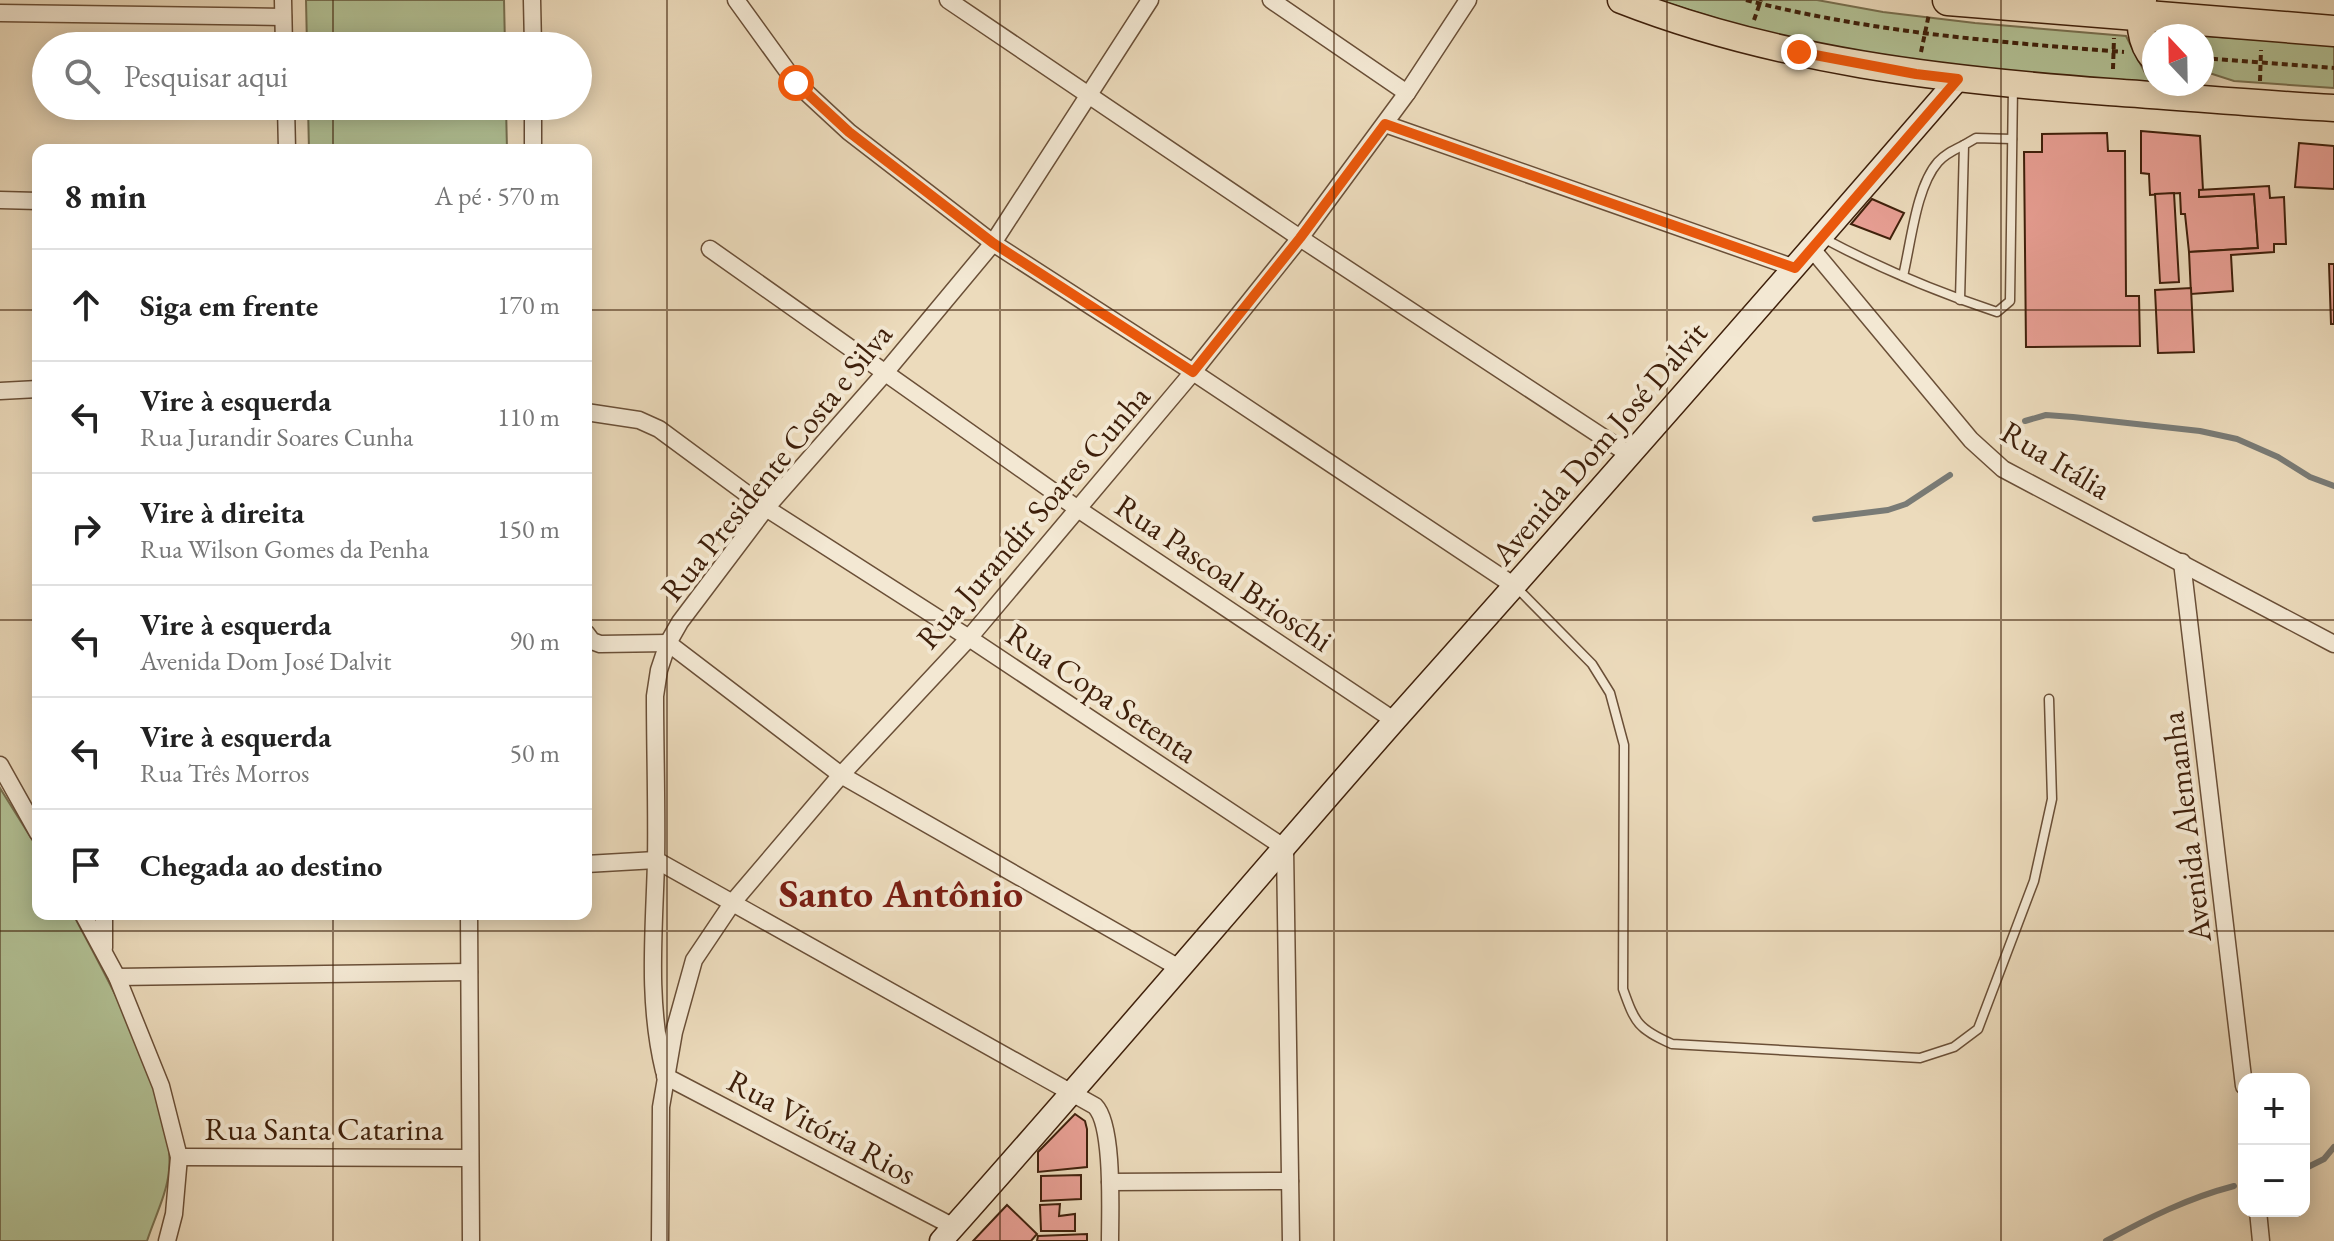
<!DOCTYPE html>
<html lang="pt">
<head>
<meta charset="utf-8">
<style>
  body { margin:0; font-family:"EB Garamond",serif; background:#f6f6f6; color:#222 }
  .controls { position:absolute; right:24px; bottom:24px; display:grid; overflow:hidden; border-radius:16px; box-shadow:0 4px 20px #0003 }
  .controls button { width:72px; height:72px; display:grid; place-items:center; padding:0; border:0; border-bottom:2px solid #e0e0e0; background:#fff; color:#222; font:40px sans-serif }
  .compass { position:absolute; left:2142px; top:24px; width:72px; height:72px; border-radius:50%; background:#fff; box-shadow:0 4px 20px #0003; rotate:338deg }
  .stop { position:absolute; width:24px; height:24px; margin:-18px; border:6px solid #ea580c; border-radius:50%; background:#fff }
  .stop.end { background:#ea580c; border-color:#fff; box-shadow:0 2px 8px #0008 }
  .list { margin:0; padding:0; list-style:none }
  h2 { display:flex; justify-content:space-between; align-items:center; height:104px; margin:0; padding:0 32px; font-size:34px }
  h2 small { font-size:26px; font-weight:400; color:#767676 }
  .list li { display:grid; grid-template-columns:52px 1fr auto; gap:24px; align-items:center; box-sizing:border-box; height:112px; padding:0 32px; border-top:2px solid #e0e0e0 }
  .list b { display:block; font-size:30px; white-space:nowrap }
  .list p { margin:0; font-size:26px; white-space:nowrap; color:#767676 }
  .list em { font-size:26px; font-style:normal; color:#767676 }
  .icon { flex:none; width:44px; height:44px; fill:none; stroke:currentColor; stroke-width:2; stroke-linecap:round; stroke-linejoin:round }
  .map { position:relative; flex:none; width:2334px; height:1241px; overflow:hidden }
  .search { position:absolute; background:#fff; box-shadow:0 4px 20px #0003; left:32px; top:32px; width:560px; height:88px; display:flex; align-items:center; gap:20px; box-sizing:border-box; padding:0 28px; border-radius:44px; color:#767676; font-size:30px }
  .panel { position:absolute; background:#fff; box-shadow:0 4px 20px #0003; left:32px; top:144px; width:560px; height:776px; border-radius:16px }
  .map>svg:first-child { display:block }
</style>
</head>
<body>
<div class="map">
<svg width="2334" height="1241" viewBox="0 0 2334 1241">
  <rect width="100%" height="100%" fill="#ecdbbc"/>
  <filter id="stains"><feTurbulence type="fractalNoise" baseFrequency=".0025" numOctaves="4"/><feColorMatrix values="0 0 0 0 .2 0 0 0 0 .09 0 0 0 0 .02 0 0 0 .5 -.17"/></filter>
  <radialGradient id="worn" r=".72"><stop offset=".6" stop-color="#630" stop-opacity="0"/><stop offset="1" stop-color="#630" stop-opacity=".3"/></radialGradient>
  <g fill="#b2c195" stroke="#787050" stroke-width="2">
    <polygon points="306,0 504,0 505,46 307,46"/>
    <path d="M1659,0H1817L1883,12L1975,23L2126,36L2145,73L2154,83C2047,74 1937,68 1831,47C1772,36 1715,19 1659,0Z"/>
    <polygon points="2162,33 2334,45 2334,88 2234,81 2203,71 2202,36 2164,36"/>
    <polygon points="308,106 506,106 507,150 309,150"/>
    <path d="M0,788L38,849V914H73C107,979 176,1097 169,1170C167,1194 154,1219 147,1241H0Z"/>
  </g>
  <g fill="none" stroke-linecap="round" stroke-linejoin="round">
    <g stroke="#797b76" stroke-width="6">
      <polyline points="2025,421 2046,415 2073,417 2200,431 2237,439 2278,457 2310,477 2334,486"/>
      <polyline points="1815,519 1888,510 1906,504 1950,475"/>
      <polyline points="2304,1169 2324,1159 2334,1147"/>
      <path d="M2106,1241C2148,1218 2188,1198 2234,1186"/>
    </g>
  </g>
  <g fill="#e89f94" stroke="#3f200b" stroke-width="2">
    <polygon points="2141,131 2200,136 2203,190 2199,190 2199,197 2254,194 2258,248 2189,252 2185,214 2181,214 2180,193 2150,195 2149,174 2141,173"/>
    <polygon points="2107,133 2108,151 2125,151 2126,296 2139,296 2140,346 2026,347 2024,152 2042,152 2042,134"/>
    <polygon points="2299,143 2334,146 2334,189 2295,187"/>
    <polygon points="2269,186 2270,198 2284,197 2286,244 2274,244 2274,252 2231,255 2233,291 2191,294 2189,252 2258,248 2254,194 2199,197 2199,190"/>
    <polygon points="2174,193 2179,282 2160,283 2155,194"/>
    <polygon points="1872,199 1904,213 1890,239 1851,224"/>
    <polygon points="2329,264 2334,264 2334,324 2331,324"/>
    <polygon points="2191,288 2194,352 2158,353 2155,290"/>
    <polygon points="1075,1114 1085,1121 1087,1129 1087,1167 1038,1172 1038,1152"/>
    <polygon points="1081,1175 1081,1199 1041,1201 1041,1176"/>
    <polygon points="1060,1204 1059,1216 1075,1214 1075,1231 1041,1231 1040,1205"/>
    <polygon points="1007,1205 1037,1234 1031,1241 973,1241"/>
    <polygon points="1087,1234 1087,1241 1037,1241 1038,1236"/>
  </g>
  <g fill="none" stroke-linecap="round" stroke-linejoin="round">
    <defs>
      <g id="lane">
        <path d="M1823,238C1879,268 1937,292 1997,312L2010,301L2013,86"/>
        <path d="M1903,276C1911,243 1916,187 1938,162C1945,154 1954,150 1964,145"/>
        <polyline points="1960,300 1964,145 1976,138 2012,139"/>
        <path d="M1516,587L1592,664L1610,693L1624,745L1623,989C1635,1023 1638,1029 1672,1044L1920,1058L1954,1047L1978,1029L2034,881L2052,799L2049,699"/>
      </g>
      <g id="street">
        <polyline points="283,0 284,46"/>
        <polyline points="532,0 533,46"/>
        <polyline points="736,0 796,83 849,132 993,243 1193,372 1516,587"/>
        <polyline points="948,0 1300,238 1630,455"/>
        <polyline points="1271,0 1407,93"/>
        <polyline points="0,13 283,17"/>
        <polyline points="286,106 287,150"/>
        <polyline points="533,106 533,150"/>
        <polyline points="1385,124 1795,268"/>
        <polyline points="0,200 38,201"/>
        <polyline points="710,249 1078,509 1395,721"/>
        <polyline points="1812,249 1971,440 2003,469 2334,644"/>
        <polyline points="0,391 38,389"/>
        <polyline points="586,412 639,420 659,429 766,508 969,638 1285,848 1291,1241"/>
        <polyline points="2182,562 2244,1086"/>
        <polyline points="586,633 592,641 600,644 668,643"/>
        <polyline points="668,643 841,775 1181,969"/>
        <polyline points="0,765 38,833"/>
        <path d="M586,864L656,860L1095,1106C1114,1125 1110,1212 1110,1241"/>
        <polyline points="83,914 117,977 161,1086 179,1157 174,1214 167,1241"/>
        <polyline points="104,914 104,948"/>
        <polyline points="469,914 471,1241"/>
        <polyline points="117,977 469,972"/>
        <path d="M664,1071C647,1001 654,933 656,862C657,807 655,751 655,696L659,670L668,643L680,622L766,508L884,374L993,243L1150,0"/>
        <polyline points="665,1076 954,1227"/>
        <polyline points="179,1157 469,1158"/>
        <polyline points="1110,1182 1290,1181"/>
        <polyline points="2258,1211 2261,1241"/>
        <polyline points="660,1241 661,1107 674,1032 694,960 733,902 841,775 969,638 1193,372 1300,238 1407,93 1468,0"/>
      </g>
      <path id="secondary" d="M941,1241C1095,1069 1243,893 1395,720C1584,508 1772,294 1958,79"/>
      <g id="primary">
        <path d="M1621,0C1777,61 1944,80 2109,92C2184,97 2259,104 2334,108"/>
        <path d="M2143,0C2139,21 2139,42 2154,59"/>
      </g>
      <polyline id="highway" points="1948,0 2334,31"/>
    </defs>
    <use href="#lane" stroke="#6a4f37" stroke-width="11"/>
    <use href="#street" stroke="#6a4f37" stroke-width="19"/>
    <use href="#secondary" stroke="#3f200b" stroke-width="25"/>
    <use href="#primary" stroke="#3f200b" stroke-width="29"/>
    <use href="#highway" stroke="#3f200b" stroke-width="33"/>
    <g stroke="#3f200b" stroke-width="4" stroke-dasharray="6 4" stroke-linecap="butt">
      <path d="M1746,0C1870,32 1996,42 2124,52"/>
      <polyline points="1754,20 1761,0"/>
      <polyline points="1921,52 1929,14"/>
      <polyline points="2202,58 2334,68"/>
      <polyline points="2113,69 2114,38"/>
      <polyline points="2260,81 2261,50"/>
    </g>
    <use href="#lane" stroke="#f3e8d3" stroke-width="8"/>
    <use href="#street" stroke="#f3e8d3" stroke-width="16"/>
    <use href="#secondary" stroke="#f3e8d3" stroke-width="22"/>
    <use href="#primary" stroke="#ecdbbc" stroke-width="26"/>
    <use href="#highway" stroke="#ecdbbc" stroke-width="30"/>
  </g>
  <g fill="none" stroke-linecap="round" stroke-linejoin="round">
    <polyline stroke="#ea580c" stroke-width="10" points="796,83 849,132 993,243 1193,372 1300,238 1385,124 1795,268 1958,79 1916,74 1799,52"/>
  </g>
  <path fill="none" stroke="#3f200b" stroke-width="2" stroke-opacity="0.55" d="M333,0V46M667,0V1241M1000,0V1241M1334,0V1241M1667,0V1241M2001,0V1241M333,106V150M0,310H38M586,310H2334M0,620H38M586,620H2334M333,914V1241M0,931H2334"/>
  <g text-anchor="middle" stroke-width="8" stroke-linejoin="round" paint-order="stroke">
    <g font-size="32" fill="#3f200b" stroke="#f3e8d3">
      <text transform="translate(1599 443) rotate(-49)" y="11">Avenida Dom José Dalvit</text>
      <text transform="translate(2056 460) rotate(31)" y="11">Rua Itália</text>
      <text transform="translate(776 462) rotate(-51)" y="11">Rua Presidente Costa e Silva</text>
      <text transform="translate(1033 517) rotate(-49)" y="11">Rua Jurandir Soares Cunha</text>
      <text transform="translate(1224 573) rotate(34)" y="11">Rua Pascoal Brioschi</text>
      <text transform="translate(1102 693) rotate(34)" y="11">Rua Copa Setenta</text>
      <text transform="translate(2186 827) rotate(-97)" y="11">Avenida Alemanha</text>
      <text transform="translate(822 1127) rotate(28)" y="11">Rua Vitória Rios</text>
      <text x="324" y="1140">Rua Santa Catarina</text>
    </g>
    <g font-size="40" font-weight="bold" fill="#7a1f14" stroke="#f3e8d3">
      <text x="901" y="907">Santo Antônio</text>
    </g>
  </g>
  <rect width="100%" height="100%" filter="url(#stains)"/>
  <rect width="100%" height="100%" fill="url(#worn)"/>
</svg>
<div class="controls">
<button>+</button>
<button>−</button>
</div>
<svg class="compass" viewBox="-18 -18 36 36"><path d="M0-13l5 13h-10z" fill="#e53935"/><path d="M0 13l5-13h-10z" fill="#767676"/></svg>
<div class="stop" style="left:796px;top:83px"></div>
<div class="stop end" style="left:1799px;top:52px"></div>
<div class="search"><svg class="icon" aria-label="search" viewBox="0 0 24 24"><circle cx="10" cy="10" r="6"/><path d="M15 15l6 6"/></svg>Pesquisar aqui</div>
<section class="panel">
<h2>8 min<small>A pé · 570 m</small></h2>
<ul class="list">
<li><svg class="icon" aria-label="ahead" viewBox="0 0 24 24"><path d="M12 20V5M6 11l6-6 6 6"/></svg><div><b>Siga em frente</b></div><em>170 m</em></li>
<li><svg class="icon" aria-label="left" viewBox="0 0 24 24"><path d="M17 20v-9H6M10 6l-5 5 5 5"/></svg><div><b>Vire à esquerda</b><p>Rua Jurandir Soares Cunha</p></div><em>110 m</em></li>
<li><svg class="icon" aria-label="right" viewBox="0 0 24 24"><path d="M7 20v-9h11M14 6l5 5-5 5"/></svg><div><b>Vire à direita</b><p>Rua Wilson Gomes da Penha</p></div><em>150 m</em></li>
<li><svg class="icon" aria-label="left" viewBox="0 0 24 24"><path d="M17 20v-9H6M10 6l-5 5 5 5"/></svg><div><b>Vire à esquerda</b><p>Avenida Dom José Dalvit</p></div><em>90 m</em></li>
<li><svg class="icon" aria-label="left" viewBox="0 0 24 24"><path d="M17 20v-9H6M10 6l-5 5 5 5"/></svg><div><b>Vire à esquerda</b><p>Rua Três Morros</p></div><em>50 m</em></li>
<li><svg class="icon" aria-label="arrive" viewBox="0 0 24 24"><path d="M6 21V4h12l-3 4 3 4H6"/></svg><div><b>Chegada ao destino</b></div></li>
</ul>
</section>
</div>
</body>
</html>
